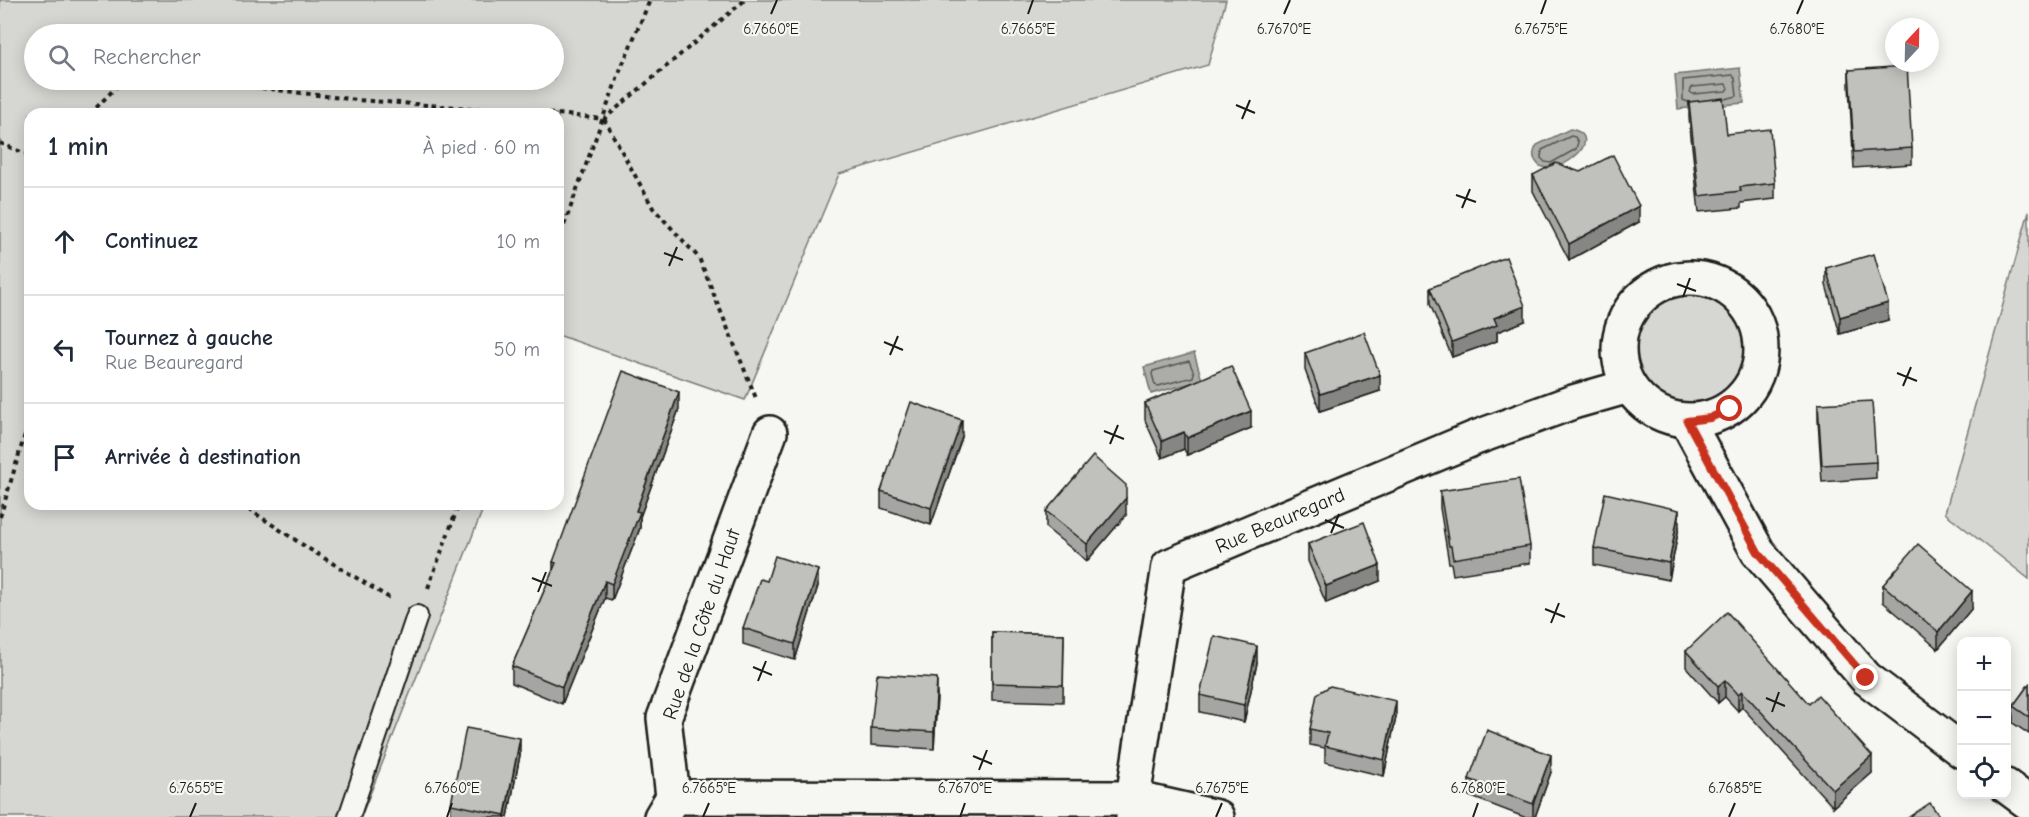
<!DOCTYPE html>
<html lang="fr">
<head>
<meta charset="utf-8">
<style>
  body { margin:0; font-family:"Comic Neue",sans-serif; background:#f6f6f7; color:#1f2937 }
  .controls { position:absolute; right:18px; bottom:18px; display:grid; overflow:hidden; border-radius:12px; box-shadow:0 3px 15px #0003 }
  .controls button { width:54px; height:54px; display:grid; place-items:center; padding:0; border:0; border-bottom:2px solid #e0e1e3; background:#fff; color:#1f2937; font:30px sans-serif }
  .compass { position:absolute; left:1885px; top:18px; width:54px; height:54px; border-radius:50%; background:#fff; box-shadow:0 3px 15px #0003; rotate:22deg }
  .stop { position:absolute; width:18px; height:18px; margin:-14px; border:4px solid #c8321e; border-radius:50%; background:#fff }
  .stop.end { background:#c8321e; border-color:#fff; box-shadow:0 2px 6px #0008 }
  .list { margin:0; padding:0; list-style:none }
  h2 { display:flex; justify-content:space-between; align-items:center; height:78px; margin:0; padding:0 24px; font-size:26px }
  h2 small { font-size:20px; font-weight:400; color:#747a83 }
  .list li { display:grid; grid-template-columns:39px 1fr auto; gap:18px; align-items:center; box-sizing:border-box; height:108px; padding:0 24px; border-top:2px solid #e0e1e3 }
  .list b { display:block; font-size:22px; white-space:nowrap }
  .list p { margin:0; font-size:20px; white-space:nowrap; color:#747a83 }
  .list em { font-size:20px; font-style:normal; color:#747a83 }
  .icon { flex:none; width:33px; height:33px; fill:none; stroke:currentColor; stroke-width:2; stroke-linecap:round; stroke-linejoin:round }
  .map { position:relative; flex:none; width:2029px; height:817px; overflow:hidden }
  .search { position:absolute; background:#fff; box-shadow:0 3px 15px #0003; left:24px; top:24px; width:540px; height:66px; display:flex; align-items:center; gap:15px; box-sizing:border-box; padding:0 21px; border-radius:33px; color:#747a83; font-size:22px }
  .panel { position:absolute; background:#fff; box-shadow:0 3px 15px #0003; left:24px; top:108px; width:540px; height:402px; border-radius:18px }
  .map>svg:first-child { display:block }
</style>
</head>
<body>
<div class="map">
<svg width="2029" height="817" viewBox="0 0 2029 817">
  <rect width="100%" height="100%" fill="#f6f6f2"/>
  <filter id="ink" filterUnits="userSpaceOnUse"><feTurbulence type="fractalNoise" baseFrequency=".0167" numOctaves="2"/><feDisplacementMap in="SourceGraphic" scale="12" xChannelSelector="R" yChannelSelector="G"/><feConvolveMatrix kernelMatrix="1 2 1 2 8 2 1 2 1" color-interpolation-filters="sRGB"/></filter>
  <g filter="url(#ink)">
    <g fill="#d6d6d2" stroke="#797977" stroke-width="1.5" fill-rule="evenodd">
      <path d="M0,0H1226L1208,65L839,174L745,400L558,335V114H30V504H485L361,817H0ZM34,34H554V80H34Z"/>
      <polygon points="2029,211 2029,579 1945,513"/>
      <circle cx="1690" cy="349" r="55"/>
    </g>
    <g fill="#acaca9" stroke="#727271" stroke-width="1.5">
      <polygon points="1740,68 1744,103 1678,109 1675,75"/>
      <path d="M1570,129C1612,137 1552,183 1537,163C1532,157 1533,152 1537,145Z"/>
      <polygon points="1194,353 1202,380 1151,394 1144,367"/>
    </g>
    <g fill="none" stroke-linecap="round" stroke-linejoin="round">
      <g stroke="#565654" stroke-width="1.5">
        <polygon points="1726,84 1728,88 1726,91 1693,94 1690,92 1692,87"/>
        <polyline points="1688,102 1683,100 1683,80 1733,75 1735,78 1737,96 1725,99"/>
        <polygon points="1571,136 1575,137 1578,142 1576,149 1551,163 1545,162 1541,158 1542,150"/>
        <polygon points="1189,361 1194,373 1193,377 1158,386 1155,385 1152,374 1153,371"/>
      </g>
      <defs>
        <polyline id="service" points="349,817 417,616"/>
        <g id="minor">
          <circle cx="1690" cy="349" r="71"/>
          <polyline points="1687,421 1758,552 1866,678 1962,751"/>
          <polyline points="2006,786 2029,803"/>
          <polyline points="673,797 1133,798 1217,817"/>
          <polyline points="661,817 673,797 664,718 770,433"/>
          <polyline points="1133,817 1133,798 1169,566 1475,438 1573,402 1629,386"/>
        </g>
      </defs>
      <use href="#service" stroke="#1c1c1c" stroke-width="24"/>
      <use href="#minor" stroke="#1c1c1c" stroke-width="38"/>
      <g stroke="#1c1c1c" stroke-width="4" stroke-dasharray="4.5 4.5" stroke-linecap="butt">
        <polyline points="199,80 357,100 555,114"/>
        <polyline points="90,114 120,83 152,80"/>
        <polyline points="558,114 604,119 745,0"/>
        <polyline points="604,119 653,208 699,258 756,398"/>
        <polyline points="0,143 30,156"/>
        <polyline points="558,242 621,68 650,0"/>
        <polyline points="241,504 306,547 391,599"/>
        <polyline points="0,517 30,418"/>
        <polyline points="428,588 459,504"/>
      </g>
      <use href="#service" stroke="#f6f6f2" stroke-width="20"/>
      <use href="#minor" stroke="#f6f6f2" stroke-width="33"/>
    </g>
    <g fill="#a5a5a3" stroke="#1c1c1c" stroke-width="1.5">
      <polygon points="1849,70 1912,148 1912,164 1854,168 1849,86"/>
      <polygon points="1689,102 1727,134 1775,183 1775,199 1741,203 1741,208 1699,212 1689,118"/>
      <polygon points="1533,175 1639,222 1569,260 1533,191"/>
      <polygon points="1826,268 1888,320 1840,334 1826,285"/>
      <polygon points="1430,288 1525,321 1497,332 1497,341 1452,357 1430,304"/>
      <polygon points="1305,353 1380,391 1320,411 1305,370"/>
      <polygon points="1145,403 1251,428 1187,455 1184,449 1162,458 1145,420"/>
      <polygon points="1818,404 1876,462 1876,478 1822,482 1818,420"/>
      <polygon points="679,409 640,517 640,528 612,600 605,598 562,704 512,683 512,666 553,570 553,562"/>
      <polygon points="962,437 931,525 881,508 881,491"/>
      <polygon points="1440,491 1530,546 1530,563 1453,575 1451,563 1449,563 1440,508"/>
      <polygon points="1046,511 1126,515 1087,561 1046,528"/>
      <polygon points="1679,527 1669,580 1594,565 1594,548"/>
      <polygon points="1308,544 1380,581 1326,603 1308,561"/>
      <polygon points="767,581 818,586 795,660 743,644 743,628"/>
      <polygon points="1883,585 1972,608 1938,649 1883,602"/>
      <polygon points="992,632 1064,634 1063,702 992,700"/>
      <polygon points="1686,651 1809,704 1872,773 1833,807 1742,707 1738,711 1725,697 1718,703 1686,667"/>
      <polygon points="1257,663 1244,722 1200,712 1200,695"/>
      <polygon points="2029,684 2029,734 2013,723 2013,706"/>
      <polygon points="937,695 934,749 871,745 871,728"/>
      <polygon points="1396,717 1384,776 1325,762 1325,748 1310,745 1310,729"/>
      <polygon points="520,755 508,817 451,817 451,804"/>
      <polygon points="1551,772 1535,817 1524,817 1469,796 1469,779"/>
    </g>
    <g fill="#868684" stroke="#1c1c1c" stroke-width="1.5">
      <polygon points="1639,206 1639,222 1569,260 1569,244"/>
      <polygon points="1888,303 1888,320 1840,334 1840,317"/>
      <polygon points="1525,306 1525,321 1497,332 1497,341 1452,357 1452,342 1494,318"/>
      <polygon points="1380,375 1380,391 1320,411 1320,394"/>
      <polygon points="679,392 679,409 640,517 640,528 612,600 612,584 636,511"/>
      <polygon points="1251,411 1251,428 1187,455 1187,438"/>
      <polygon points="962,420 962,437 931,525 931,508"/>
      <polygon points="1184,432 1184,449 1162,458 1162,441"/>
      <polygon points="1126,498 1126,515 1087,561 1087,544"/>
      <polygon points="1679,510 1679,527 1669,580 1669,563"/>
      <polygon points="1380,565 1380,581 1326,603 1326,586"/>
      <polygon points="818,570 818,586 795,660 795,644"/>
      <polygon points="605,581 605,598 562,704 562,687"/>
      <polygon points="1972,591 1972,608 1938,649 1938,632"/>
      <polygon points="1257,646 1257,663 1244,722 1244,705"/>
      <polygon points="937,678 937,695 934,749 934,732"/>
      <polygon points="1725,680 1725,697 1718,703 1718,686"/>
      <polygon points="1742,691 1742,707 1738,711 1738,694"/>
      <polygon points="1396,701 1396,717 1384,776 1384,760"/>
      <polygon points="520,738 520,755 508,817 505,817"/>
      <polygon points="1551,755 1551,772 1535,817 1533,817 1533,804"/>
      <polygon points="1872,756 1872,773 1833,807 1833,790"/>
    </g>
    <g fill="#c0c0bd" stroke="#1c1c1c" stroke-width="1.5">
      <polygon points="1907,66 1912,148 1854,152 1849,70"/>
      <polygon points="1723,98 1727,134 1770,129 1775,183 1740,187 1741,191 1699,196 1689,102"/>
      <polygon points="1613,155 1639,206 1569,244 1533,175 1556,163 1580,172"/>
      <polygon points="1874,254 1888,303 1840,317 1826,268"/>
      <polygon points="1506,257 1525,306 1494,318 1497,325 1452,342 1430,288"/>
      <polygon points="1364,332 1380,375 1320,394 1305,353"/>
      <polygon points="1231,366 1251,411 1187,438 1184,432 1162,441 1145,403"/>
      <polygon points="623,371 679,392 636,511 640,512 612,584 605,581 562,687 512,666 556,563 553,562"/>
      <polygon points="1872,401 1876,462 1822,465 1818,404"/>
      <polygon points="911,402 962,420 931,508 881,491"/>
      <polygon points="1093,456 1126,485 1126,498 1087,544 1046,511"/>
      <polygon points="1519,479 1530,546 1453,559 1451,546 1449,546 1440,491"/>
      <polygon points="1605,493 1679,510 1669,563 1594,548"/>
      <polygon points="1364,522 1380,565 1326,586 1308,544"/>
      <polygon points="1918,544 1972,591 1938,632 1883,585"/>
      <polygon points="775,556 818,570 795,644 743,628 760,579 767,581"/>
      <polygon points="1727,612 1809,704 1818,695 1872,756 1833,790 1742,691 1738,694 1725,680 1718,686 1686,651"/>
      <polygon points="992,632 1064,634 1063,685 992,683"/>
      <polygon points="1214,636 1257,646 1244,705 1200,695"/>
      <polygon points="877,674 937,678 934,732 871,728"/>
      <polygon points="2029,684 2029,717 2013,706"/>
      <polygon points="1330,686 1396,701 1384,760 1325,746 1328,733 1310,729 1317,694"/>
      <polygon points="466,728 520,738 505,815 451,804"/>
      <polygon points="1487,730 1551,755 1533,804 1469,779"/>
      <polygon points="1930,803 1940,817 1909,817"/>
    </g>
  </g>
  <g fill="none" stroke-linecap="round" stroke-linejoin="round" filter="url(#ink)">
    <polyline stroke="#c8321e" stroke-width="8" points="1730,409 1710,418 1687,421 1758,552 1866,678"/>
  </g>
  <path fill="none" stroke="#1c1c1c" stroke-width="2" d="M771,14L777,0M1028,14L1033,0M1284,14L1290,0M1541,14L1546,0M1797,14L1803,0M1236,105L1255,113M1242,119L1250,100M1456,195L1476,202M1462,208L1470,189M664,253L683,260M669,266L677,247M1677,284L1696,291M1683,297L1690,278M884,342L903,350M890,355L898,336M1897,373L1917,381M1903,386L1911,367M1104,431L1124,439M1110,444L1118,425M1325,520L1344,528M1331,533L1339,514M532,578L552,586M538,592L546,572M1545,609L1565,617M1551,623L1559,603M753,667L772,675M758,681L766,661M1766,698L1785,706M1772,712L1779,692M973,756L992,764M979,770L987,750M190,817L196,803M447,817L452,803M703,817L709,803M960,817L965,803M1216,817L1222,803M1473,817L1478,803M1729,817L1735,803"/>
  <g text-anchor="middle" stroke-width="4.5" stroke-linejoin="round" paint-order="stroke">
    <g font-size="20" fill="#1c1c1c" stroke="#f6f6f2">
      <text transform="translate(1280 520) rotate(-23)" y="7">Rue Beauregard</text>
      <text transform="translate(701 624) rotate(-71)" y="7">Rue de la Côte du Haut</text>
    </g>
  </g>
  <g font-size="15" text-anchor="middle" fill="#1c1c1c" stroke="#f6f6f2" stroke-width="4.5" stroke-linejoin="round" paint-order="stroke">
    <text x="771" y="34">6.7660°E</text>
    <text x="1028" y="34">6.7665°E</text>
    <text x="1284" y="34">6.7670°E</text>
    <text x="1541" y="34">6.7675°E</text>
    <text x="1797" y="34">6.7680°E</text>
    <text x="196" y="793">6.7655°E</text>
    <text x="452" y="793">6.7660°E</text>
    <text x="709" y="793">6.7665°E</text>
    <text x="965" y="793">6.7670°E</text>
    <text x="1222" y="793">6.7675°E</text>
    <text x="1478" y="793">6.7680°E</text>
    <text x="1735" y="793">6.7685°E</text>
  </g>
</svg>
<div class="controls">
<button>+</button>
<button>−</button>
<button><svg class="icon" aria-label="locate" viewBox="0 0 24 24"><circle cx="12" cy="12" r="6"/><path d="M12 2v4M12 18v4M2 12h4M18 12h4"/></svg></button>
</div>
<svg class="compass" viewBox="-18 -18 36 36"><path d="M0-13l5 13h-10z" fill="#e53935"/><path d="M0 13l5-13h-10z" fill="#747a83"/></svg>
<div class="stop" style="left:1730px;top:409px"></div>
<div class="stop end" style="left:1866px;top:678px"></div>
<div class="search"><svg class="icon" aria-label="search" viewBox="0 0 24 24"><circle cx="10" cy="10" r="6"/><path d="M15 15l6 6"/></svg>Rechercher</div>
<section class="panel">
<h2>1 min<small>À pied · 60 m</small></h2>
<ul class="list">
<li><svg class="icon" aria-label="ahead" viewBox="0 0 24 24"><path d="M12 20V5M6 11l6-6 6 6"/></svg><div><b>Continuez</b></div><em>10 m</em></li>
<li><svg class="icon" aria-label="left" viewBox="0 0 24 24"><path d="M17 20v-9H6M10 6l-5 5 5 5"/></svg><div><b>Tournez à gauche</b><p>Rue Beauregard</p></div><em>50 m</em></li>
<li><svg class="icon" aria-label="arrive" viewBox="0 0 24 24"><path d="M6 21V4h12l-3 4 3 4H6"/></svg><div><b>Arrivée à destination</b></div></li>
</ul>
</section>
</div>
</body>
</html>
